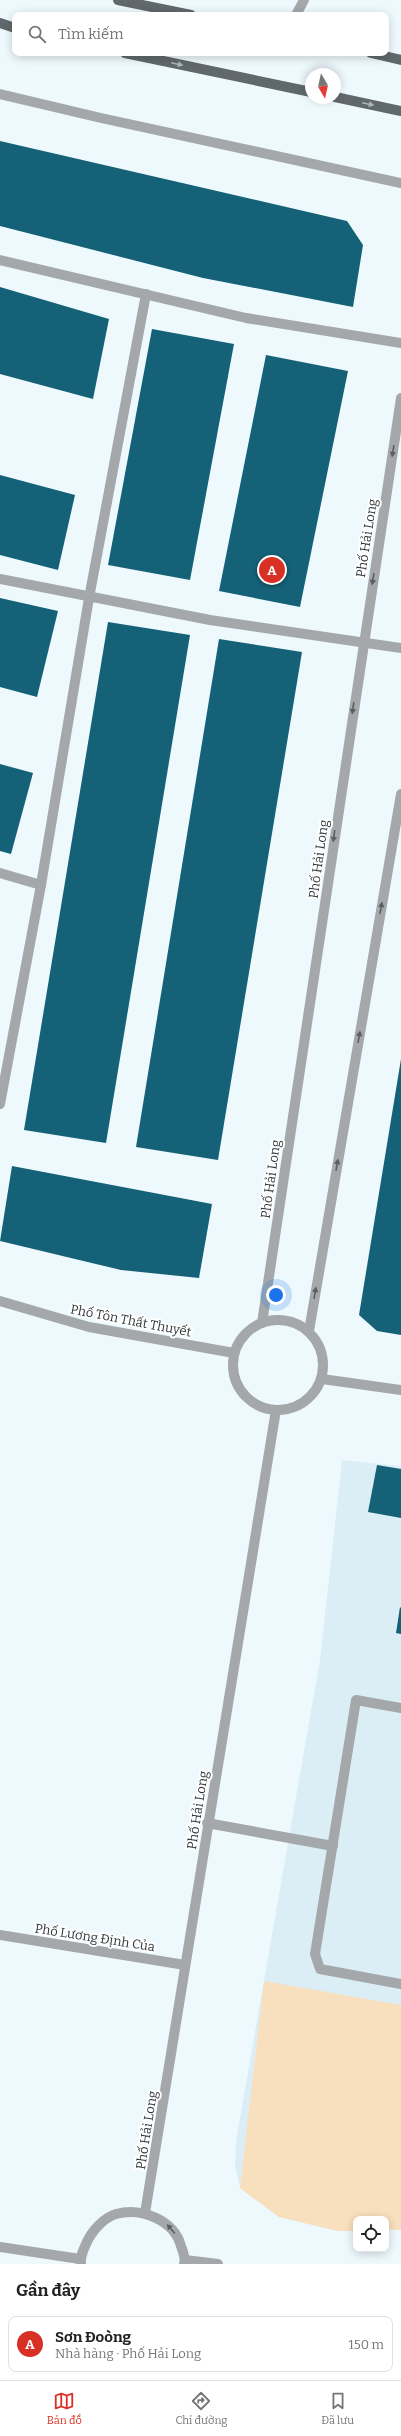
<!DOCTYPE html>
<html lang="vi">
<head>
<meta charset="utf-8">
<style>
  body { margin:0; font-family:Bitter,serif; background:#f2f2f2; color:#222 }
  .controls { position:absolute; right:12px; bottom:12px; display:grid; overflow:hidden; border-radius:8px; box-shadow:0 2px 10px #0003 }
  .controls button { width:36px; height:36px; display:grid; place-items:center; padding:0; border:0; border-bottom:1px solid #e0e0e0; background:#fff; color:#222; font:20px sans-serif }
  .compass { position:absolute; left:305px; top:68px; width:36px; height:36px; border-radius:50%; background:#fff; box-shadow:0 2px 10px #0003; rotate:171deg }
  .you { position:absolute; left:276px; top:1295px; width:14px; height:14px; margin:-10px; border:3px solid #fff; border-radius:50%; background:#1a73e8; box-shadow:0 0 0 6px #1a73e833 }
  .badge { display:grid; place-items:center; width:26px; height:26px; border-radius:50%; background:#d93025; color:#fff; font-size:13px; font-weight:700 }
  .pin { position:absolute; translate:-50% -50%; border:2px solid #fff; box-shadow:0 1px 4px #0006 }
  .list { margin:0; padding:0; list-style:none }
  h2 { display:flex; justify-content:space-between; align-items:center; height:52px; margin:0; padding:0 16px; font-size:17px }
  h2 small { font-size:13px; font-weight:400; color:#767676 }
  .list li { display:grid; grid-template-columns:26px 1fr auto; gap:12px; align-items:center; box-sizing:border-box; height:56px; margin:0 8px 8px; padding:0 8px; border:1px solid #e0e0e0; border-radius:8px }
  .list b { display:block; font-size:15px; white-space:nowrap }
  .list p { margin:0; font-size:13px; white-space:nowrap; color:#767676 }
  .list em { font-size:13px; font-style:normal; color:#767676 }
  .icon { flex:none; width:22px; height:22px; fill:none; stroke:currentColor; stroke-width:2; stroke-linecap:round; stroke-linejoin:round }
  .map { position:relative; flex:none; width:401px; height:2264px; overflow:hidden }
  .search { position:absolute; background:#fff; box-shadow:0 2px 10px #0003; left:12px; right:12px; top:12px; height:44px; display:flex; align-items:center; gap:10px; box-sizing:border-box; padding:0 14px; border-radius:8px; color:#767676; font-size:15px }
  .sheet { height:116px; background:#fff }
  nav { display:flex; justify-content:space-around; align-items:center; box-sizing:border-box; height:56px; border-top:1px solid #e0e0e0; background:#fff; font-size:11px; color:#767676 }
  nav a { display:grid; justify-items:center; gap:2px }
  nav .on { color:#d93025 }
  .map>svg:first-child { display:block }
</style>
</head>
<body>
<div class="map">
<svg width="401" height="2264" viewBox="0 0 401 2264">
  <rect width="100%" height="100%" fill="#eef9fd"/>
  <polygon fill="#dbeef5" points="342,1460 401,1466 401,2230 386,2230 386,2219 356,2219 356,2231 338,2231 279,2217 240,2188 235,2164 236,2141 320,1660"/>
  <polygon fill="#f8dfbd" points="264,1981 401,2005 401,2230 386,2230 386,2219 356,2219 356,2231 338,2231 279,2217 240,2188"/>
  <g fill="#156278">
    <polygon points="0,141 347,221 363,245 353,307 203,278 0,226"/>
    <polygon points="0,287 109,319 93,399 0,374"/>
    <polygon points="152,329 234,344 190,580 108,565"/>
    <polygon points="266,355 348,371 300,607 219,591"/>
    <polygon points="0,475 75,495 58,570 0,555"/>
    <polygon points="0,598 58,611 37,697 0,687"/>
    <polygon points="108,622 190,635 106,1143 24,1130"/>
    <polygon points="219,639 302,652 218,1160 136,1147"/>
    <polygon points="0,764 33,773 11,854 0,851"/>
    <polygon points="401,1059 401,1335 377,1331 359,1315"/>
    <polygon points="12,1166 212,1204 199,1278 121,1270 0,1241"/>
    <polygon points="377,1465 401,1469 401,1518 368,1512"/>
    <polygon points="400,1607 401,1608 401,1634 396,1633"/>
  </g>
  <g fill="none" stroke-linecap="round" stroke-linejoin="round">
    <g stroke="#a4a8aa" stroke-width="10">
      <polyline points="296,15 304,0"/>
      <polyline points="0,94 101,118 401,183"/>
      <polyline points="0,260 246,318 401,343"/>
      <polyline points="0,579 210,620 401,648"/>
      <polyline points="0,873 41,885"/>
      <polyline points="0,1104 41,885 89,598 146,294"/>
      <polyline points="0,1301 89,1327 234,1353"/>
      <circle cx="278" cy="1365" r="45"/>
      <polyline points="262,1323 401,398"/>
      <polyline points="309,1331 401,794"/>
      <polyline points="322,1379 401,1390"/>
      <polyline points="401,1708 356,1700 315,1954 320,1969 401,1984"/>
      <polyline points="207,1823 333,1846"/>
      <polyline points="0,1935 185,1965"/>
      <polyline points="145,2213 276,1410"/>
      <polyline points="0,2247 80,2259"/>
      <polyline points="185,2260 218,2264"/>
      <path d="M81,2264C80,2256 83,2251 86,2244C91,2232 103,2218 116,2214C141,2207 174,2220 181,2246C183,2252 186,2258 184,2264"/>
    </g>
    <g stroke="#60686b" stroke-width="10">
      <polyline points="118,0 191,15"/>
      <polyline points="0,23 15,28"/>
      <polyline points="125,53 311,92"/>
      <polyline points="371,53 401,60"/>
      <polyline points="335,97 401,111"/>
    </g>
  </g>
  <defs><path id="oneway-solid" d="M-6-.8H1V-3.2L6.5 0L1 3.2V.8H-6Z"/></defs>
  <g fill="#b0b4b5">
    <use href="#oneway-solid" transform="translate(177 64) rotate(12)"/>
    <use href="#oneway-solid" transform="translate(368 104) rotate(12)"/>
  </g>
  <g fill="#5b5f61">
    <use href="#oneway-solid" transform="translate(393 451) rotate(99)"/>
    <use href="#oneway-solid" transform="translate(373 579) rotate(99)"/>
    <use href="#oneway-solid" transform="translate(353 708) rotate(98)"/>
    <use href="#oneway-solid" transform="translate(334 836) rotate(98)"/>
    <use href="#oneway-solid" transform="translate(381 908) rotate(-80)"/>
    <use href="#oneway-solid" transform="translate(359 1037) rotate(-80)"/>
    <use href="#oneway-solid" transform="translate(337 1165) rotate(-80)"/>
    <use href="#oneway-solid" transform="translate(315 1293) rotate(-80)"/>
    <use href="#oneway-solid" transform="translate(171 2229) rotate(-130)"/>
  </g>
  <g text-anchor="middle" stroke-width="4" stroke-linejoin="round" paint-order="stroke">
    <g font-size="13" fill="#333739" stroke="#fff">
      <text transform="translate(366 538) rotate(-81)" y="5">Phố Hải Long</text>
      <text transform="translate(318 859) rotate(-82)" y="5">Phố Hải Long</text>
      <text transform="translate(270 1179) rotate(-82)" y="5">Phố Hải Long</text>
      <text transform="translate(131 1320) rotate(11)" y="5">Phố Tôn Thất Thuyết</text>
      <text transform="translate(197 1810) rotate(-81)" y="5">Phố Hải Long</text>
      <text transform="translate(95 1937) rotate(9)" y="5">Phố Lương Định Của</text>
      <text transform="translate(146 2130) rotate(-81)" y="5">Phố Hải Long</text>
    </g>
  </g>
</svg>
<div class="controls">
<button><svg class="icon" aria-label="locate" viewBox="0 0 24 24"><circle cx="12" cy="12" r="6"/><path d="M12 2v4M12 18v4M2 12h4M18 12h4"/></svg></button>
</div>
<svg class="compass" viewBox="-18 -18 36 36"><path d="M0-13l5 13h-10z" fill="#e53935"/><path d="M0 13l5-13h-10z" fill="#767676"/></svg>
<div class="you"></div>
<div class="pin badge" style="left:272px;top:570px">A</div>
<div class="search"><svg class="icon" aria-label="search" viewBox="0 0 24 24"><circle cx="10" cy="10" r="6"/><path d="M15 15l6 6"/></svg>Tìm kiếm</div>
</div>
<section class="sheet">
<h2>Gần đây<small></small></h2>
<ul class="list">
<li><span class="badge">A</span><div><b>Sơn Đoòng</b><p>Nhà hàng · Phố Hải Long</p></div><em>150 m</em></li>
</ul>
</section>
<nav>
<a class="on"><svg class="icon" aria-label="map" viewBox="0 0 24 24"><path d="M3 6l6-2 6 2 6-2v14l-6 2-6-2-6 2zM9 4v14M15 6v14"/></svg>Bản đồ</a>
<a><svg class="icon" aria-label="directions" viewBox="0 0 24 24"><path d="M12 3l9 9-9 9-9-9zM9 14v-3h6M13 9l2 2-2 2"/></svg>Chỉ đường</a>
<a><svg class="icon" aria-label="saved" viewBox="0 0 24 24"><path d="M7 4h10v16l-5-4-5 4z"/></svg>Đã lưu</a>
</nav>
</body>
</html>
